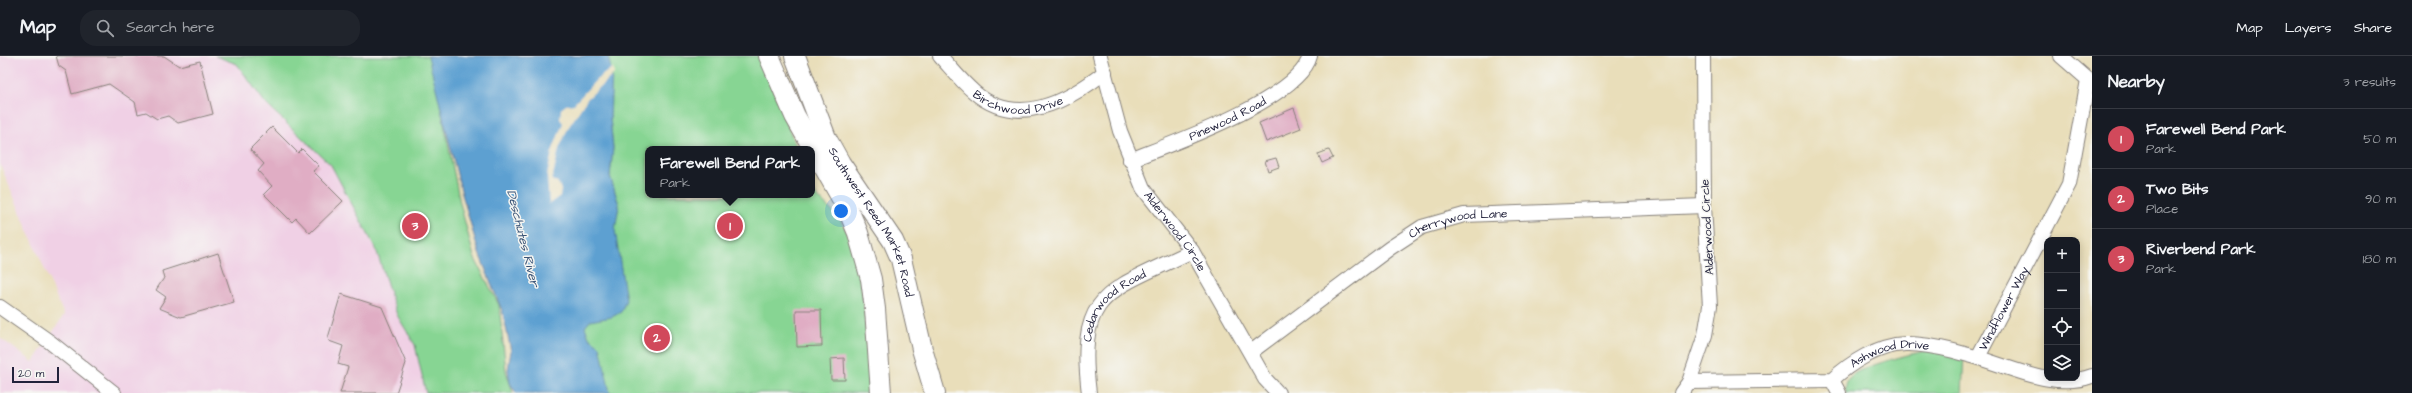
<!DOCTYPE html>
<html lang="en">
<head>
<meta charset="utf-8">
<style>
  body { margin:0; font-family:"Architects Daughter",sans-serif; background:#20242c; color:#f1f3f6 }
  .controls { position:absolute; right:12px; bottom:12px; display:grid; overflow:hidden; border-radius:8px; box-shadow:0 2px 10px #0003 }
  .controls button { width:36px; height:36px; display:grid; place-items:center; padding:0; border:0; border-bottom:1px solid #363941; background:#171b24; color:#f1f3f6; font:20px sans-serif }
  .scale { position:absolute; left:12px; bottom:10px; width:47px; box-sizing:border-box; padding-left:4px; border:2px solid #22223b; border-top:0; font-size:11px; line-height:14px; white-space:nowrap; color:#22223b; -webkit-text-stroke:3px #f6f6f2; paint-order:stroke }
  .you { position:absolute; left:841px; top:155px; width:14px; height:14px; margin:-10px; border:3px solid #fff; border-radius:50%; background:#1a73e8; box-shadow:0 0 0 6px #1a73e833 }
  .badge { display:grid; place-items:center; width:26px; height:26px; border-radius:50%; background:#d1495b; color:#fff; font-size:13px; font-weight:700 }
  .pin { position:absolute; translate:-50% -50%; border:2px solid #fff; box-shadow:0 1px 4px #0006 }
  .popup { position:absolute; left:645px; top:90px; width:170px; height:52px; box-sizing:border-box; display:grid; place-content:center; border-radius:8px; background:#171b24; filter:drop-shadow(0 1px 3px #0005); font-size:13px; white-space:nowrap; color:#9ea1a6 }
  .popup b { font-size:15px; color:#f1f3f6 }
  .popup::after { content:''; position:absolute; left:50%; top:100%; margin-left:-8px; border:8px solid transparent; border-top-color:#171b24 }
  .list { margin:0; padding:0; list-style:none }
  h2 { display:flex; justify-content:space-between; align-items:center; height:52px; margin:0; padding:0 16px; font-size:17px }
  h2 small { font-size:13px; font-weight:400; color:#9ea1a6 }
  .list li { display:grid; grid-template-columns:26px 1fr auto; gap:12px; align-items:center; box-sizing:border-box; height:60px; padding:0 16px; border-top:1px solid #363941 }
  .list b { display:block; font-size:15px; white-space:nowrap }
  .list p { margin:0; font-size:13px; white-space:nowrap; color:#9ea1a6 }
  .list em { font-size:13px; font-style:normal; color:#9ea1a6 }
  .icon { flex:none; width:22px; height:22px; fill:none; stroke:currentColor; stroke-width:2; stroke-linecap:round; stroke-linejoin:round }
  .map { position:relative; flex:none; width:2092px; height:337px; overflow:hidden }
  header { display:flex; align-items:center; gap:24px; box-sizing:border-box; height:56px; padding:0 20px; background:#171b24; border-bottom:1px solid #363941 }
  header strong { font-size:19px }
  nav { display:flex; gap:22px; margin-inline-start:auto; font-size:14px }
  .search { width:280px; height:36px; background:#20242c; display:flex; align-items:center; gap:10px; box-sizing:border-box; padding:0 14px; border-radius:16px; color:#9ea1a6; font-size:15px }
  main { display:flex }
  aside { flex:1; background:#171b24 }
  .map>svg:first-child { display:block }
</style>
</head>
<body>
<header>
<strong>Map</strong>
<div class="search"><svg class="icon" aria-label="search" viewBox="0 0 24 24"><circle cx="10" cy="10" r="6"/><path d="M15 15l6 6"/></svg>Search here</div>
<nav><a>Map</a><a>Layers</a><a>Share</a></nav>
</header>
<main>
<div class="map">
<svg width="2092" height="337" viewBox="0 0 2092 337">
  <rect width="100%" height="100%" fill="#f6f6f2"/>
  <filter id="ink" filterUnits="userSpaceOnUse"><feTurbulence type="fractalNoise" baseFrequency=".025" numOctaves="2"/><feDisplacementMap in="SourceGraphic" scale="8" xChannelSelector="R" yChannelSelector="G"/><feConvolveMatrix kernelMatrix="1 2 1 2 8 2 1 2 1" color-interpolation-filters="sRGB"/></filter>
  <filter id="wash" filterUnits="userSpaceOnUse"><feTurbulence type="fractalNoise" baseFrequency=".012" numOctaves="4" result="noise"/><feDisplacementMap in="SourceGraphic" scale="16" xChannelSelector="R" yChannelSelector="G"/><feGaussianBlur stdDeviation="0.9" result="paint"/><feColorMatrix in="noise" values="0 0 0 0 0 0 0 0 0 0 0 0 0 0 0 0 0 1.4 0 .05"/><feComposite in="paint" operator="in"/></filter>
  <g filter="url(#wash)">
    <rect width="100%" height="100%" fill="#e9deba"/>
    <polygon fill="#f0d0e5" points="0,0 215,0 237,8 266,48 331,109 376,193 397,259 415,289 426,337 0,337 0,282 33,306 64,259 0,108"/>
    <g fill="#87d593" stroke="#547c67">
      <polygon points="215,0 432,0 435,24 460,147 474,201 499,249 506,315 513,337 426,337 415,289 397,259 376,193 331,109 266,48 237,8"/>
      <path d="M607,0H759L797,93H648V139H812V132C820,148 839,157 846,174C869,227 863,282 871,337H604L585,271L614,174L619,149L610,120L613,92L610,62L611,24Z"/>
      <path d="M1929,294L1964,298L1962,337H1846C1845,331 1846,324 1851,320C1862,310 1914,297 1929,294Z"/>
    </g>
    <polygon fill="#5da0d1" stroke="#406186" points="428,0 608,0 612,17 610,62 613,92 610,120 619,149 615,174 626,244 621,256 612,261 590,265 585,271 589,282 600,290 610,337 516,337 510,327 508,314 511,295 503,257 479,197 462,138"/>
    <polygon fill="#e9deba" points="613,11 614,18 587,43 568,72 559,93 552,124 559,128 561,134 560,140 549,148 547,120 552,96 563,67 560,63 561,53 566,49 574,48 596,24"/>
    <g id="blocks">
      <g fill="#e0adc4">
        <polygon points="56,0 164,0 179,10 200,5 213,58 178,67 168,60 157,63 146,56 138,58 135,46 109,28 72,38 66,15 59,10"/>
        <polygon points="1294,52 1301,72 1266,86 1259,67"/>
        <polygon points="272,71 298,97 302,93 319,110 313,115 343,145 310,177 296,162 292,166 264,138 272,130 258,115 264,108 250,93"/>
        <polygon points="1329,94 1333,102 1322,107 1318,98"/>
        <polygon points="1276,102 1279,111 1268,115 1265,105"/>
        <polygon points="218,197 234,246 181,261 159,252 166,241 156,234 164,222 162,215"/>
        <polygon points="341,238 382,251 406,307 396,337 340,337 348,311 338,308 343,290 329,285 328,282"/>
        <polygon points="796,254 821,254 822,290 797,291"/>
        <polygon points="844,302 845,324 831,324 830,303"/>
      </g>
    </g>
  </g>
  <g filter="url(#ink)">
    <use href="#blocks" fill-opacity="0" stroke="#86807a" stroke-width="1"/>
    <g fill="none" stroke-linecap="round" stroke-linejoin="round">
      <defs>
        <g id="minor">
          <path id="s1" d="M940,0C951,12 961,25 974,36C1017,73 1067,46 1105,16"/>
          <path id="s2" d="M1100,0L1120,75L1143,132L1192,195L1265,323L1278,337"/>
          <polyline points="2061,0 2092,27"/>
          <path id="s3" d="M1130,104C1171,88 1299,43 1310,0"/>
          <polyline points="0,251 50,286 114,337"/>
          <path id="s4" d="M1251,296L1390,192L1422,171L1464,159L1704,150"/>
          <path id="s5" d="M1978,301L2069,128L2088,24"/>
          <polyline points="1832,324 1839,337"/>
          <path id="s6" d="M1689,326L1832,324C1850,307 1878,289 1905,288C1931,287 1975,300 2000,309C2029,319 2062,331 2092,320"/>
          <path id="s7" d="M1089,337C1076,234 1111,235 1192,195"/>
          <polyline points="1681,337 1689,326 1705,279 1710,250 1704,150 1703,0"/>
        </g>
        <g id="secondary">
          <polyline points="769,0 795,60 848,153 858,177 871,223 875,253 881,337"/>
          <path id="s8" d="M795,0L826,82L840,107L893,185L901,203L922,293L935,337"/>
        </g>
      </defs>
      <use href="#minor" stroke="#86807a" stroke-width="16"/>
      <use href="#secondary" stroke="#86807a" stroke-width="22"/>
      <use href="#minor" stroke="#fff" stroke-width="14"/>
      <use href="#secondary" stroke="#fff" stroke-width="20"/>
    </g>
  </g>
  <g text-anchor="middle" stroke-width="3" stroke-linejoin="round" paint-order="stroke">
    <g font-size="12" fill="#22223b" stroke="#f6f6f2">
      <text dy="4" stroke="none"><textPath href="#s1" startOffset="97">Birchwood Drive</textPath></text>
      <text dy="4" stroke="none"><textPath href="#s3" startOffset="106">Pinewood Road</textPath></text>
      <text dy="4" stroke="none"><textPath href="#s8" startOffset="184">Southwest Reed Market Road</textPath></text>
      <text dy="4" stroke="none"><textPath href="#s4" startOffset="248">Cherrywood Lane</textPath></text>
      <text transform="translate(1707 171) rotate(-93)" y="4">Alderwood Circle</text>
      <text dy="4" stroke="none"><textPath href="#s2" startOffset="193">Alderwood Circle</textPath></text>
      <text dy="4" stroke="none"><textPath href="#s7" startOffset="99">Cedarwood Road</textPath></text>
      <text dy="4" stroke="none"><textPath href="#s5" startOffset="55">Windflower Way</textPath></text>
      <text dy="4" stroke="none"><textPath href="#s6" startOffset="209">Ashwood Drive</textPath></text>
    </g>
    <g font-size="13" font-style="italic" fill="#3a5477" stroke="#f6f6f2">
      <text transform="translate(524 182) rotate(76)" y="5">Deschutes River</text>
    </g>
  </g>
</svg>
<div class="controls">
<button>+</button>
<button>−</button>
<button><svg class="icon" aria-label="locate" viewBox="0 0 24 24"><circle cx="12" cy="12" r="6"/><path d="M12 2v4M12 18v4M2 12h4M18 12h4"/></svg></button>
<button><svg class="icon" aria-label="layers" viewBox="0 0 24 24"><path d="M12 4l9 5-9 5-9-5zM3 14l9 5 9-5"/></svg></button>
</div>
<div class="scale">20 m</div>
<div class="you"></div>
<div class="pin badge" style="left:730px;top:170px">1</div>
<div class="popup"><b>Farewell Bend Park</b>Park</div>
<div class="pin badge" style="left:657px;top:282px">2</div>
<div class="pin badge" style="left:415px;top:170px">3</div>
</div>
<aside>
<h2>Nearby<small>3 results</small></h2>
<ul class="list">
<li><span class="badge">1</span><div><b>Farewell Bend Park</b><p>Park</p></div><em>50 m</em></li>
<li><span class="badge">2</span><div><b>Two Bits</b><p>Place</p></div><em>90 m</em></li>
<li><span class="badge">3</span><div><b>Riverbend Park</b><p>Park</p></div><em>180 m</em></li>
</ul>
</aside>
</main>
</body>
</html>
